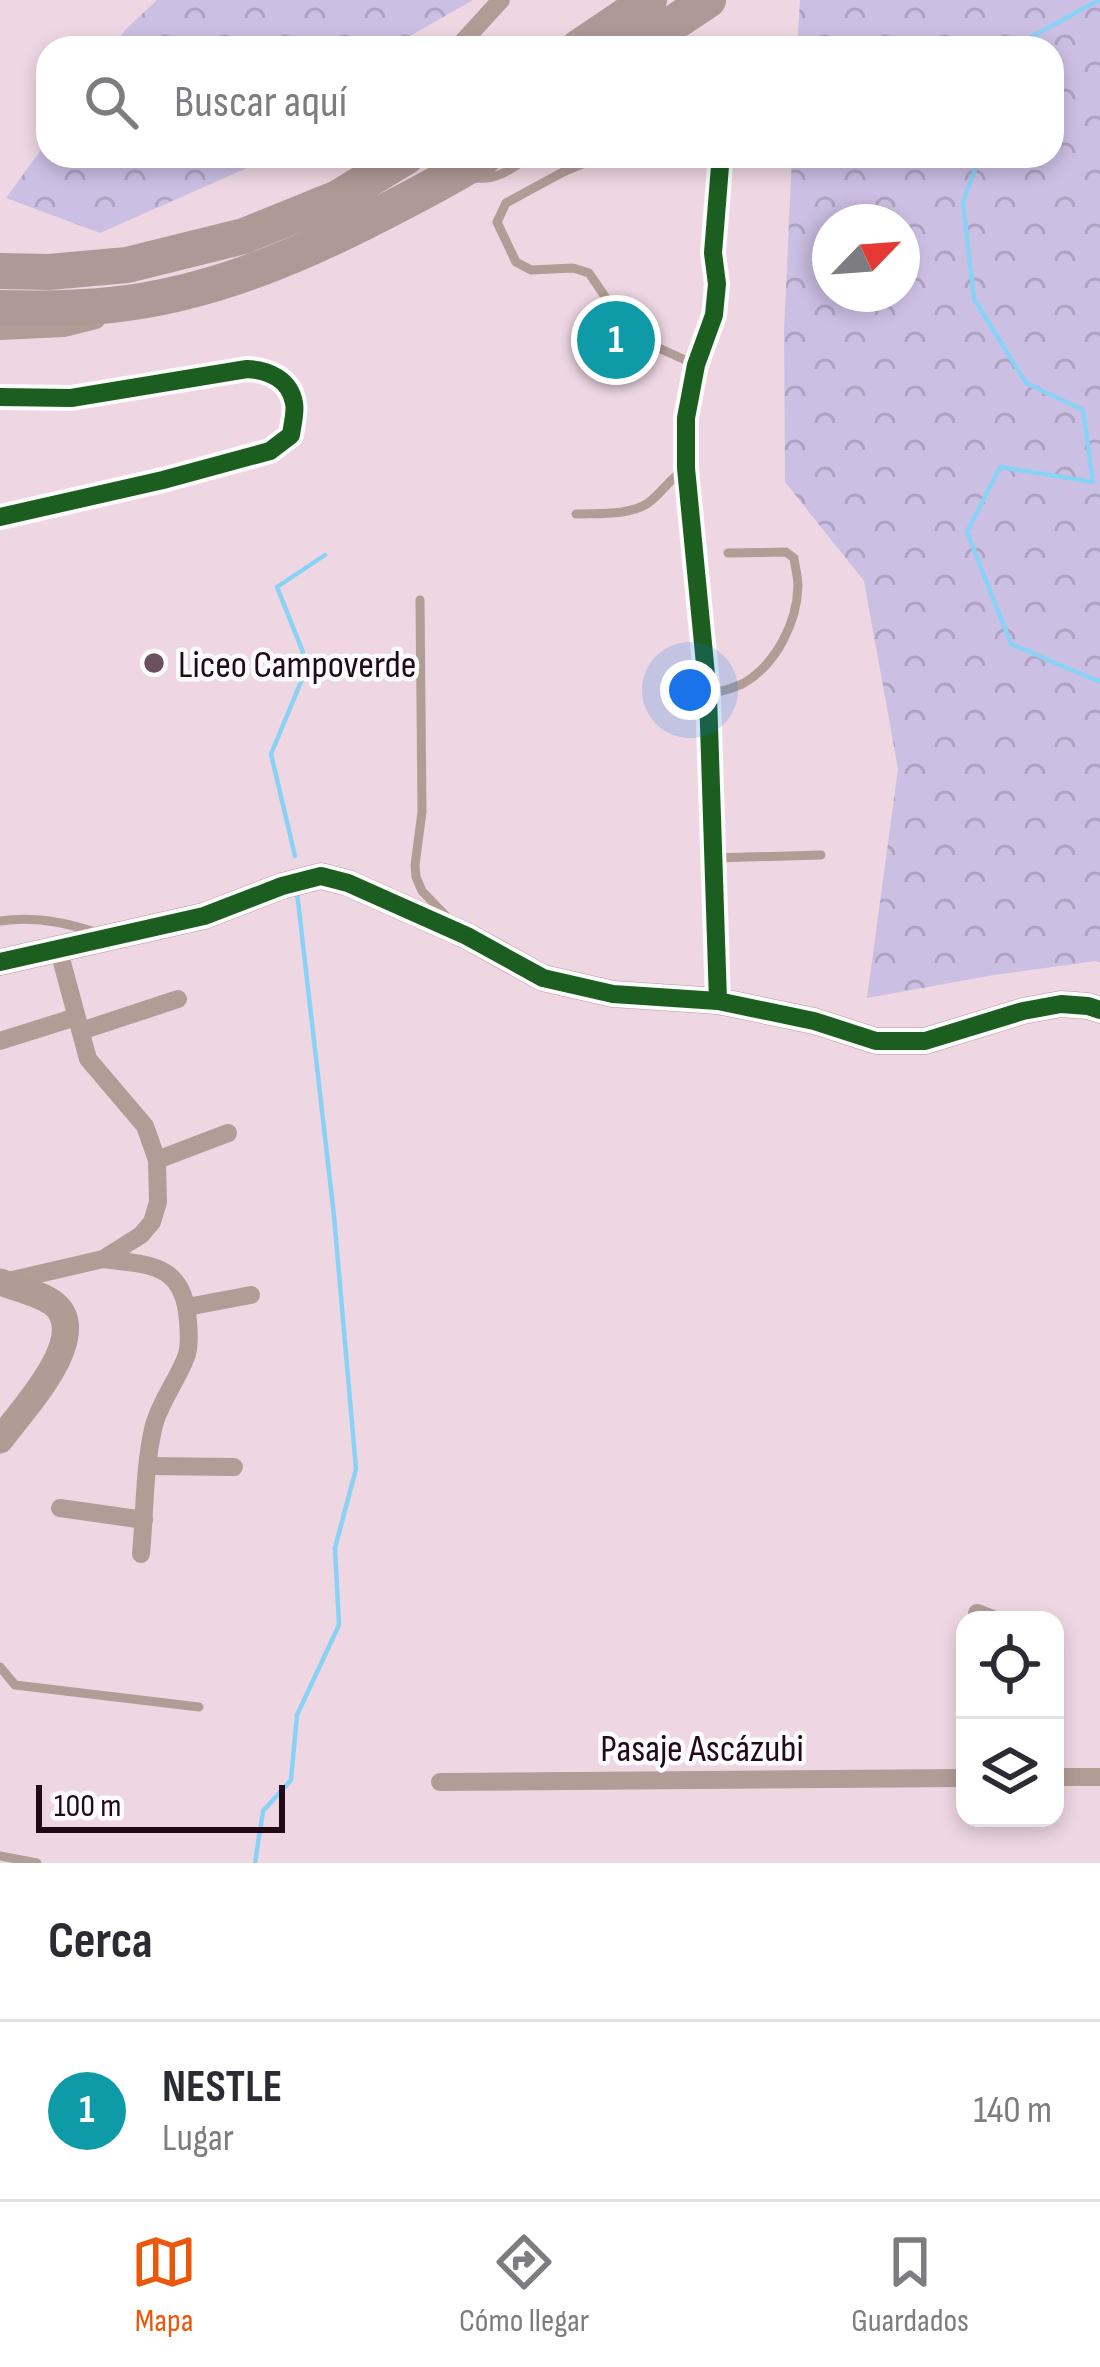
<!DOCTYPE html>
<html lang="es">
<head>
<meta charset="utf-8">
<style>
  body { margin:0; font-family:"Sofia Sans Condensed",sans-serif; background:#f7f7f7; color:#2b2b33 }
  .controls { position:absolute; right:36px; bottom:36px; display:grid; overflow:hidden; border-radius:24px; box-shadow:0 6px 18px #0003 }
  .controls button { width:108px; height:108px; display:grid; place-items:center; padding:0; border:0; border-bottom:3px solid #e1e1e2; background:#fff; color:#2b2b33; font:60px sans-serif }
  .compass { position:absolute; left:812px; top:204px; width:108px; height:108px; border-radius:50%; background:#fff; box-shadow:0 6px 18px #0003; rotate:65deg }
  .scale { position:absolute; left:36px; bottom:30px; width:249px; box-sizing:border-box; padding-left:12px; border:6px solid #220a17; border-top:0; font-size:33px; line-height:42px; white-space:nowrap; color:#220a17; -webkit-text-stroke:9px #fcfcfc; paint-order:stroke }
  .you { position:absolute; left:690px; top:690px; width:42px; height:42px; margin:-30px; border:9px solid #fff; border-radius:50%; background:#1a73e8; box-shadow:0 0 0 18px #1a73e833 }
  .badge { display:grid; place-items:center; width:78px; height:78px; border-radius:50%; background:#ea580c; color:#fff; font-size:39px; font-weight:700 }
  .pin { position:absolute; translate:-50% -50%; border:6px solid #fff; box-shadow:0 3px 12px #0006 }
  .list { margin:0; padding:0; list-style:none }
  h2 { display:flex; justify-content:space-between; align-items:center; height:156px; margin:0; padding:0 48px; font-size:51px }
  h2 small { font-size:39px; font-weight:400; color:#7c7c81 }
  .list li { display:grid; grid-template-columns:78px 1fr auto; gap:36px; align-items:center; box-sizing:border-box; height:180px; padding:0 48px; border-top:3px solid #e1e1e2 }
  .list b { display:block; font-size:45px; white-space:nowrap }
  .list p { margin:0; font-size:39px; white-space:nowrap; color:#7c7c81 }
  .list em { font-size:39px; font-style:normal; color:#7c7c81 }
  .icon { flex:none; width:66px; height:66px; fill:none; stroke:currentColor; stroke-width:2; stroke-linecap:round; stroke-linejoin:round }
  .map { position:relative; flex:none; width:1100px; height:1863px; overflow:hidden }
  .search { position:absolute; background:#fff; box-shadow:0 6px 18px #0003; left:36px; right:36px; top:36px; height:132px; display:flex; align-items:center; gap:30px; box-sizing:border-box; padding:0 42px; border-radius:36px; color:#7c7c81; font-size:45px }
  .sheet { height:336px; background:#fff }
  nav { display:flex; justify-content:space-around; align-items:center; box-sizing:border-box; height:168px; border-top:3px solid #e1e1e2; background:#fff; font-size:33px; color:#7c7c81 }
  nav a { display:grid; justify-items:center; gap:6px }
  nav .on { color:#ea580c }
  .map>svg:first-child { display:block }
</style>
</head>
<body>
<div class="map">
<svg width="1100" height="1863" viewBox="0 0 1100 1863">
  <defs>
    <pattern id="forest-crowns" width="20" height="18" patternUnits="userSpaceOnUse" patternTransform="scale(3)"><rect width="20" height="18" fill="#ccbfe4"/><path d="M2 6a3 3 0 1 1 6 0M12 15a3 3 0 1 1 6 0" fill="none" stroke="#afa3c3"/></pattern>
  </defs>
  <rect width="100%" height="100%" fill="#eed7e2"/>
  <g fill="url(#forest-crowns)" fill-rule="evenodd">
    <polygon points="157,0 473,0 410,36 398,48 113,48 125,30"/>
    <path d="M800,0H1100V963L1096,961L994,975L867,998L898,769L864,581L785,482L784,331L792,156H1052V48H797ZM902,222V294H830V222Z"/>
    <polygon points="48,140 48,156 274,156 100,233 6,198"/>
  </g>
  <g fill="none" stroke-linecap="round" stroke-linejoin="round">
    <g stroke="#8ad2f5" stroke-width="4.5">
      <polyline points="1018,48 1020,43 1099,0"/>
      <polyline points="980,156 963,202 974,299 1026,383 1083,410 1093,482 1000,467 967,532 1011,644 1100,682"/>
      <polyline points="295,856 271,754 308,665 277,587 325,555"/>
      <polyline points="255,1863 263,1811 291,1780 297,1715 339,1625 335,1548 356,1469 334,1216 297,892"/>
    </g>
    <g stroke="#b29d96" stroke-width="9">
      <polyline points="601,156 563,172 506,203 497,222 516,262 531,270 573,268 589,273 627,329 637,338 696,365"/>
      <path d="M476,178C498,180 513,168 530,156"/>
      <path d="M576,514C598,513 629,516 648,503C662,493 670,478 686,468"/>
      <polyline points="420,600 422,812 415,865 416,877 422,891 446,916"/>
      <path d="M708,695C719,691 733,689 744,683C776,664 797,623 798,586C798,577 795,567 794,558L786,552L728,553"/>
      <polyline points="713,858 821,855"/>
      <path d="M0,921C31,916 65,922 95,932"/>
      <polyline points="0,1667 15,1685 199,1707"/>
      <polyline points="0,1856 37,1863"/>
    </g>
    <g stroke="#b29d96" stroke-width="18">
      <polyline points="457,48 501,0"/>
      <polyline points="718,156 720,166 713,253 717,284 714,315 696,365 686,418 686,468 708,695 718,1001"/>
      <polyline points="0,331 64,328 96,320"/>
      <path d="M0,397L71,398L247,369C268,370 290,379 294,403C296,412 292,426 291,435L270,451L163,480L0,517"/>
      <polyline points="81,1031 178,999"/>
      <polyline points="0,1041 76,1017"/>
      <polyline points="157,1160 228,1133"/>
      <path d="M103,1259C150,1265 184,1263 188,1321C189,1332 190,1347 186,1357C177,1381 161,1400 154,1425C144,1466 145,1512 141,1554"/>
      <polyline points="4,1282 103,1259 141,1235 152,1222 158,1202 157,1160 145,1126 88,1059 59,951"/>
      <polyline points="187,1307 251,1295"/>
      <polyline points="149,1466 234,1467"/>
      <polyline points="60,1508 144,1520"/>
      <polyline points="977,1613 995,1620"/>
      <polyline points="1055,1777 1100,1777"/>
      <polyline points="440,1782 965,1778"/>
    </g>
    <g stroke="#b29b94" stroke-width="27">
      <polyline points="0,962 204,916 282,886 321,876 348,883 467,936 543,978 613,994 718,1001 814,1021 876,1041 925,1041 1023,1011 1061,1004 1088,1006 1100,1010"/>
      <path d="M0,1282C16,1288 39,1293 53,1303C95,1335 20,1412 0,1440"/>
    </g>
    <g stroke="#af9996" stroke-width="36">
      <polyline points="578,48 649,0"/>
      <polyline points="636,48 708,0"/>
      <polyline points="0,271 49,272 127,265 244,236 338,198 407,156"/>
      <path d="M0,308C37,309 74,309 111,305C209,295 302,255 388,210C421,193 454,176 485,156"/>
    </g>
    <defs>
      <g id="cycleway">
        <polyline points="718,156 720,166 713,253 717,284 714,315 696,365 686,418 686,468 708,695 718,1001"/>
        <path d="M0,397L71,398L247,369C268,370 290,379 294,403C296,412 292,426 291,435L270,451L163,480L0,517"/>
        <polyline points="0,962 204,916 282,886 321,876 348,883 467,936 543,978 613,994 718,1001 814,1021 876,1041 925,1041 1023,1011 1061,1004 1088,1006 1100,1010"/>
      </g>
    </defs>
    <use href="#cycleway" stroke="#fcfcfc" stroke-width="26"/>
    <use href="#cycleway" stroke="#1b5e20" stroke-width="18"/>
  </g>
  <circle fill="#69525e" stroke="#fcfcfc" stroke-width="4.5" cx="154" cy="663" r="12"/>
  <g text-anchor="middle" stroke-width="9" stroke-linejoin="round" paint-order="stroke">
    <g font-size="39" fill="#220a17" stroke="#fcfcfc" text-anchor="start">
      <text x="178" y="677">Liceo Campoverde</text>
    </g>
    <g font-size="39" fill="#220a17" stroke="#fcfcfc">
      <text x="702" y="1761">Pasaje Ascázubi</text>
    </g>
  </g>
</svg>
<div class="controls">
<button><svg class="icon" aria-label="locate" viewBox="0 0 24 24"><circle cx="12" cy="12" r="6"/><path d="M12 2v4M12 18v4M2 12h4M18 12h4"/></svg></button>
<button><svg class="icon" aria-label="layers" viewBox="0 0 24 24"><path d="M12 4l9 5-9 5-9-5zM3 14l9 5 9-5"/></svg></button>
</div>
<svg class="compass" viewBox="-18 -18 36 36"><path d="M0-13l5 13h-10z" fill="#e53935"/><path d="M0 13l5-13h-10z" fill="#7c7c81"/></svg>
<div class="scale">100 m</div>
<div class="you"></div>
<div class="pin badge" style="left:616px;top:340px;background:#0f9aa8">1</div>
<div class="search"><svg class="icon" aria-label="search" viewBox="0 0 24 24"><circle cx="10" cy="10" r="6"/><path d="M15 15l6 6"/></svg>Buscar aquí</div>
</div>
<section class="sheet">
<h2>Cerca<small></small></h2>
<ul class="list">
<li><span class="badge" style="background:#0f9aa8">1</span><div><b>NESTLE</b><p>Lugar</p></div><em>140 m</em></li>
</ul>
</section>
<nav>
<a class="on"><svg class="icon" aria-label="map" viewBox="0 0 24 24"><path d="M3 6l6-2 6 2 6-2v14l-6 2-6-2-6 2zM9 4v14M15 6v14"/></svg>Mapa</a>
<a><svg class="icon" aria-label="directions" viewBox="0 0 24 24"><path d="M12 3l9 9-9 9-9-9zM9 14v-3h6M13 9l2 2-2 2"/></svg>Cómo llegar</a>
<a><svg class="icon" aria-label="saved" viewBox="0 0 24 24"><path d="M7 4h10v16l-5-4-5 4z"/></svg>Guardados</a>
</nav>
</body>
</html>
